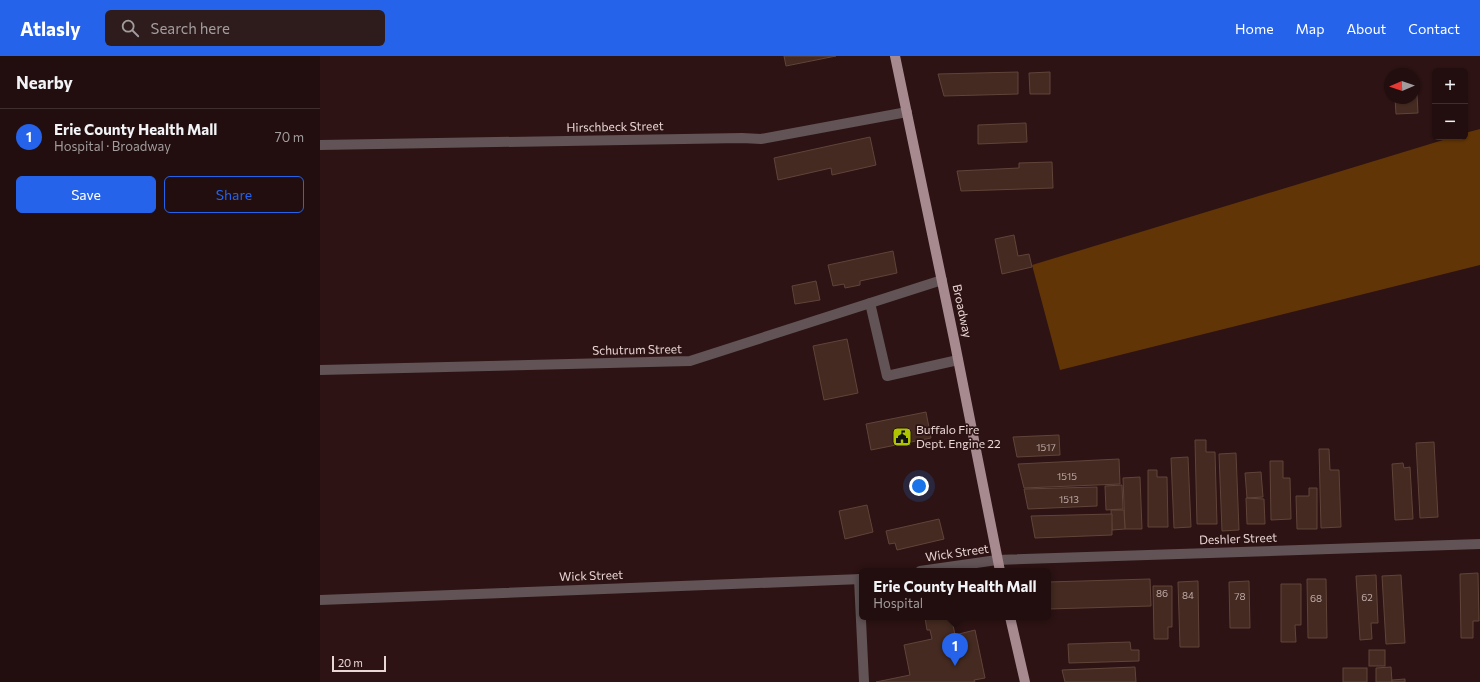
<!DOCTYPE html>
<html lang="en">
<head>
<meta charset="utf-8">
<style>
  body { margin:0; font-family:Commissioner,sans-serif; background:#2e1c1c; color:#f1f3f6 }
  .controls { position:absolute; right:12px; top:12px; display:grid; overflow:hidden; border-radius:6px; box-shadow:0 1px 3px #0004 }
  .controls button { width:36px; height:36px; display:grid; place-items:center; padding:0; border:0; border-bottom:1px solid #3f2e2e; background:#220e0e; color:#f1f3f6; font:20px sans-serif }
  .compass { position:absolute; left:1064px; top:12px; width:36px; height:36px; border-radius:50%; background:#220e0e; box-shadow:0 1px 3px #0004; rotate:268deg }
  .scale { position:absolute; left:12px; bottom:10px; width:54px; box-sizing:border-box; padding-left:4px; border:2px solid #e9d6d5; border-top:0; font-size:11px; line-height:14px; white-space:nowrap; color:#e9d6d5; -webkit-text-stroke:3px #2d1313; paint-order:stroke }
  .you { position:absolute; left:599px; top:430px; width:14px; height:14px; margin:-10px; border:3px solid #fff; border-radius:50%; background:#1a73e8; box-shadow:0 0 0 6px #1a73e833 }
  .badge { display:grid; place-items:center; width:26px; height:26px; border-radius:50%; background:#2563eb; color:#fff; font-size:13px; font-weight:700 }
  .pin { position:absolute; translate:-50% -33px; filter:drop-shadow(0 1px 2px #0008) }
  .pin::after { content:''; position:absolute; top:21px; width:14px; height:12px; background:inherit; clip-path:polygon(0 0,100% 0,50% 100%) }
  .popup { position:absolute; left:539px; top:512px; width:192px; height:52px; box-sizing:border-box; display:grid; place-content:center; border-radius:6px; background:#220e0e; filter:drop-shadow(0 1px 3px #0005); font-size:13px; white-space:nowrap; color:#a29c9e }
  .popup b { font-size:15px; color:#f1f3f6 }
  .popup::after { content:''; position:absolute; left:50%; top:100%; margin-left:-8px; border:8px solid transparent; border-top-color:#220e0e }
  .list { margin:0; padding:0; list-style:none }
  h2 { display:flex; justify-content:space-between; align-items:center; height:52px; margin:0; padding:0 16px; font-size:17px }
  h2 small { font-size:13px; font-weight:400; color:#a29c9e }
  .list li { display:grid; grid-template-columns:26px 1fr auto; gap:12px; align-items:center; box-sizing:border-box; height:56px; padding:0 16px; border-top:1px solid #3f2e2e }
  .list b { display:block; font-size:15px; white-space:nowrap }
  .list p { margin:0; font-size:13px; white-space:nowrap; color:#a29c9e }
  .list em { font-size:13px; font-style:normal; color:#a29c9e }
  .actions { display:flex; gap:8px; padding:12px 16px }
  .actions a { flex:1; padding:9px 0; border:1px solid #2563eb; border-radius:6px; text-align:center; font-size:14px; color:#2563eb }
  .actions .main { background:#2563eb; color:#fff }
  .icon { flex:none; width:22px; height:22px; fill:none; stroke:currentColor; stroke-width:2; stroke-linecap:round; stroke-linejoin:round }
  .map { position:relative; flex:none; width:1160px; height:626px; overflow:hidden }
  header { display:flex; align-items:center; gap:24px; box-sizing:border-box; height:56px; padding:0 20px; background:#2563eb; color:#fff }
  header strong { font-size:19px }
  nav { display:flex; gap:22px; margin-inline-start:auto; font-size:14px }
  .search { width:280px; height:36px; background:#2e1c1c; display:flex; align-items:center; gap:10px; box-sizing:border-box; padding:0 14px; border-radius:6px; color:#a29c9e; font-size:15px }
  main { display:flex }
  aside { flex:1; background:#220e0e }
  .map>svg:first-child { display:block }
</style>
</head>
<body>
<header>
<strong>Atlasly</strong>
<div class="search"><svg class="icon" aria-label="search" viewBox="0 0 24 24"><circle cx="10" cy="10" r="6"/><path d="M15 15l6 6"/></svg>Search here</div>
<nav><a>Home</a><a>Map</a><a>About</a><a>Contact</a></nav>
</header>
<main>
<aside>
<h2>Nearby<small></small></h2>
<ul class="list">
<li><span class="badge">1</span><div><b>Erie County Health Mall</b><p>Hospital · Broadway</p></div><em>70 m</em></li>
</ul>
<div class="actions"><a class="main">Save</a><a>Share</a></div>
</aside>
<div class="map">
<svg width="1160" height="626" viewBox="0 0 1160 626">
  <rect width="100%" height="100%" fill="#2d1313"/>
  <polygon fill="#613506" points="1160,73 1160,209 740,314 712,209 1133,81 1145,81 1145,77"/>
  <g fill="#442a20" stroke="#60443a">
    <polygon points="464,0 516,0 466,10"/>
    <polygon points="698,16 698,38 624,40 618,18"/>
    <polygon points="730,16 730,38 710,38 709,17"/>
    <polygon points="1094,21 1096,21 1098,57 1076,58 1075,42 1094,42"/>
    <polygon points="706,67 707,86 658,88 658,69"/>
    <polygon points="550,81 556,109 512,119 511,112 458,124 454,102"/>
    <polygon points="732,106 733,132 641,135 637,115 699,112 699,107"/>
    <polygon points="694,179 698,200 709,198 712,211 682,218 675,183"/>
    <polygon points="573,195 577,217 540,225 540,229 525,232 524,228 513,230 508,209"/>
    <polygon points="496,225 500,244 475,248 472,230"/>
    <polygon points="527,283 538,337 504,344 493,290"/>
    <polygon points="606,356 611,382 551,394 546,368"/>
    <polygon points="739,379 740,399 697,401 693,381"/>
    <polygon points="875,384 886,384 886,396 895,396 897,468 877,468"/>
    <polygon points="1114,386 1118,461 1100,462 1096,387"/>
    <polygon points="999,393 1009,393 1010,414 1019,414 1021,471 1001,472"/>
    <polygon points="916,397 919,474 902,475 899,398"/>
    <polygon points="868,401 871,471 854,472 851,402"/>
    <polygon points="799,403 800,428 704,432 698,408"/>
    <polygon points="950,405 963,405 963,422 970,422 971,463 951,464"/>
    <polygon points="1083,407 1084,412 1090,411 1093,463 1075,464 1072,408"/>
    <polygon points="828,414 837,414 837,421 847,421 848,471 828,471"/>
    <polygon points="941,416 943,441 927,442 925,417"/>
    <polygon points="820,421 822,473 805,473 803,422"/>
    <polygon points="802,429 803,453 786,454 785,430"/>
    <polygon points="777,431 777,450 708,453 704,433"/>
    <polygon points="989,432 997,432 997,473 977,473 976,440 989,440"/>
    <polygon points="926,442 944,443 945,468 927,468"/>
    <polygon points="547,449 553,476 525,483 519,455"/>
    <polygon points="791,454 804,454 805,473 792,474"/>
    <polygon points="792,458 792,479 715,482 711,460"/>
    <polygon points="619,463 624,483 577,494 575,487 569,488 566,475"/>
    <polygon points="1158,517 1159,565 1153,565 1153,582 1141,582 1140,518"/>
    <polygon points="1056,519 1058,567 1051,567 1052,583 1040,584 1036,520"/>
    <polygon points="1081,519 1085,587 1066,588 1062,520"/>
    <polygon points="830,523 831,550 728,553 728,526"/>
    <polygon points="987,523 1006,523 1007,582 988,582"/>
    <polygon points="878,525 879,591 860,591 858,526"/>
    <polygon points="929,525 930,572 910,572 909,526"/>
    <polygon points="961,528 981,528 981,569 975,569 976,586 961,586"/>
    <polygon points="833,530 852,530 852,571 848,571 848,583 834,583"/>
    <polygon points="611,561 635,561 636,569 633,569 635,579 655,574 665,622 654,624 655,626 556,626 590,619 584,589 612,583 610,574 607,574 605,562"/>
    <polygon points="810,586 811,594 819,594 819,605 749,607 748,588"/>
    <rect x="1049" y="594" width="16" height="16"/>
    <polygon points="815,611 816,626 745,626 742,614"/>
    <polygon points="1071,611 1072,626 1056,626 1056,612"/>
    <rect x="1023" y="612" width="24" height="14"/>
    <polygon points="1085,623 1085,626 1072,626 1072,624"/>
  </g>
  <g fill="none" stroke-linecap="round" stroke-linejoin="round">
    <g stroke="#615356" stroke-width="10">
      <polyline points="550,247 567,320 638,304"/>
      <polyline points="539,523 544,626"/>
    </g>
    <g stroke="#615356" stroke-width="10">
      <polyline points="0,89 422,82 441,83 587,56"/>
      <polyline points="0,314 370,305 622,224"/>
      <polyline points="600,515 677,504 1160,488"/>
      <polyline points="0,544 542,523"/>
    </g>
    <g stroke="#a78a90" stroke-width="10">
      <polyline points="575,0 634,283 680,515"/>
      <polyline points="690,561 705,626"/>
    </g>
  </g>
  <defs>
    <symbol id="civic-square" viewBox="-11 -11 22 22"><rect x="-9" y="-9" width="18" height="18" rx="4" fill="#b0c501" stroke="#2d1313"/><path d="M-.6-6.5H3V-4.5H.6V-3L4-1V1h2V6H-6V1h2V-1L-.6-3ZM-1.2 2.5V6h2.4V2.5Z" fill="#111"/></symbol>
  </defs>
  <g fill-rule="evenodd">
    <use href="#civic-square" x="571" y="370" width="22" height="22"/>
  </g>
  <g text-anchor="middle" stroke-width="3.5" stroke-linejoin="round" paint-order="stroke">
    <g font-size="10" fill="#c0aba8">
      <text x="726" y="395">1517</text>
      <text x="747" y="424">1515</text>
      <text x="749" y="447">1513</text>
      <text x="842" y="541">86</text>
      <text x="868" y="543">84</text>
      <text x="920" y="544">78</text>
      <text x="1047" y="545">62</text>
      <text x="996" y="546">68</text>
    </g>
    <g font-size="12" fill="#e9d6d5" stroke="#2d1313">
      <text transform="translate(295 71) rotate(-1)" y="4">Hirschbeck Street</text>
      <text transform="translate(642 255) rotate(78)" y="4">Broadway</text>
      <text transform="translate(317 294) rotate(-1)" y="4">Schutrum Street</text>
      <text transform="translate(918 483) rotate(-2)" y="4">Deshler Street</text>
      <text transform="translate(637 497) rotate(-8)" y="4">Wick Street</text>
      <text transform="translate(271 520) rotate(-2)" y="4">Wick Street</text>
    </g>
    <g font-size="12" fill="#e9d6d5" stroke="#2d1313" text-anchor="start">
      <text x="596" y="378">Buffalo Fire<tspan x="596" dy="14">Dept. Engine 22</tspan></text>
    </g>
  </g>
</svg>
<div class="controls">
<button>+</button>
<button>−</button>
</div>
<svg class="compass" viewBox="-18 -18 36 36"><path d="M0-13l5 13h-10z" fill="#e53935"/><path d="M0 13l5-13h-10z" fill="#a29c9e"/></svg>
<div class="scale">20 m</div>
<div class="you"></div>
<div class="pin badge" style="left:635px;top:610px">1</div>
<div class="popup"><b>Erie County Health Mall</b>Hospital</div>
</div>
</main>
</body>
</html>
